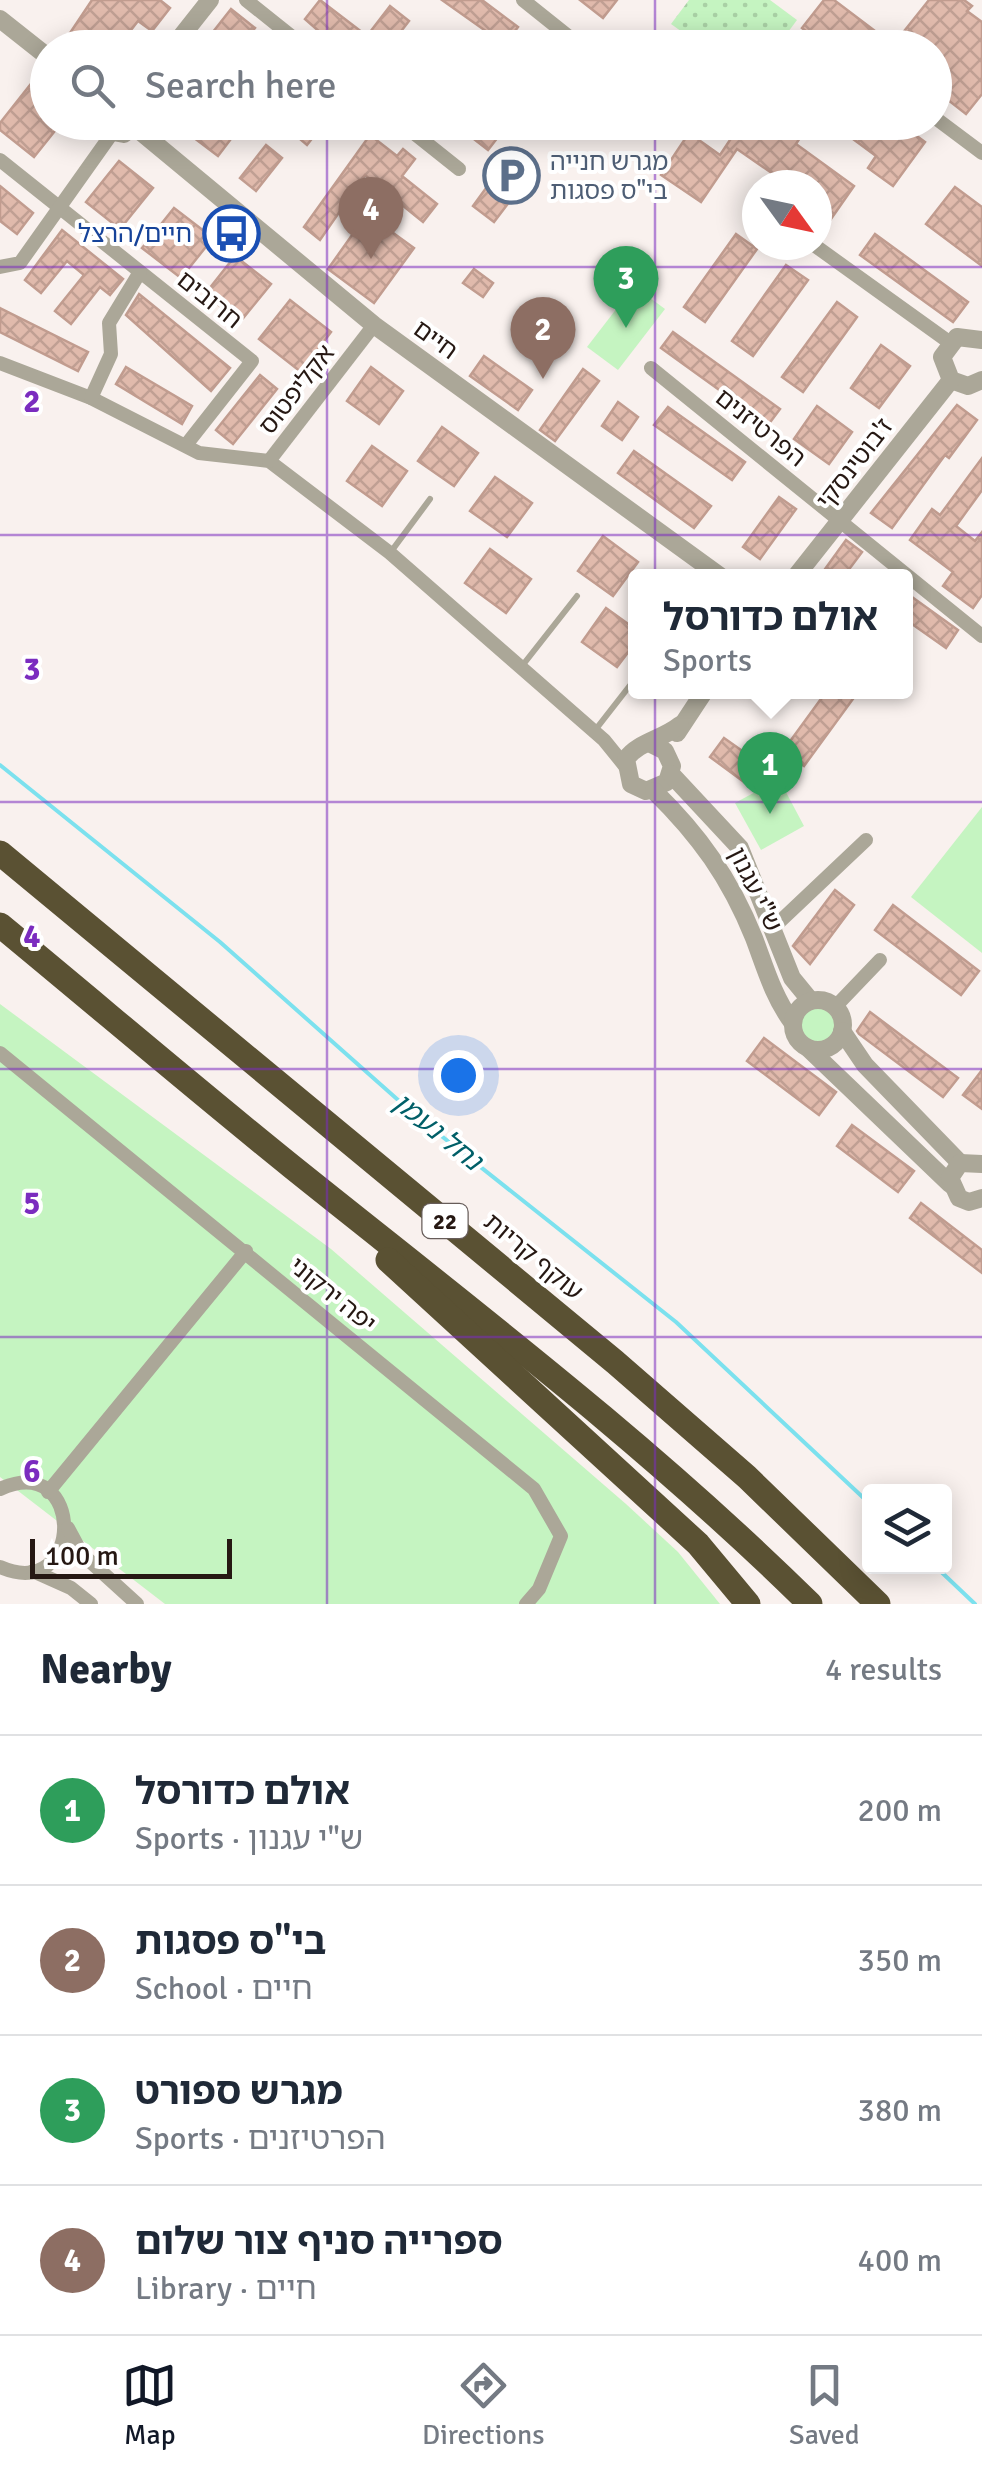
<!DOCTYPE html>
<html lang="en">
<head>
<meta charset="utf-8">
<style>
  body { margin:0; font-family:Signika,"Noto Sans Hebrew",sans-serif; background:#f6f6f7; color:#1f2937 }
  .controls { position:absolute; right:30px; bottom:30px; display:grid; overflow:hidden; border-radius:10px; box-shadow:0 5px 25px #0003 }
  .controls button { width:90px; height:90px; display:grid; place-items:center; padding:0; border:0; border-bottom:2px solid #e0e1e3; background:#fff; color:#1f2937; font:50px sans-serif }
  .compass { position:absolute; left:742px; top:170px; width:90px; height:90px; border-radius:50%; background:#fff; box-shadow:0 5px 25px #0003; rotate:123deg }
  .scale { position:absolute; left:30px; bottom:25px; width:202px; box-sizing:border-box; padding-left:10px; border:5px solid #261813; border-top:0; font-size:28px; line-height:35px; white-space:nowrap; color:#261813; -webkit-text-stroke:8px #fff; paint-order:stroke }
  .you { position:absolute; left:458px; top:1075px; width:35px; height:35px; margin:-25px; border:8px solid #fff; border-radius:50%; background:#1a73e8; box-shadow:0 0 0 15px #1a73e833 }
  .badge { display:grid; place-items:center; width:65px; height:65px; border-radius:50%; background:#111827; color:#fff; font-size:32px; font-weight:700 }
  .pin { position:absolute; translate:-50% -82px; filter:drop-shadow(0 2px 5px #0008) }
  .pin::after { content:''; position:absolute; top:52px; width:35px; height:30px; background:inherit; clip-path:polygon(0 0,100% 0,50% 100%) }
  .popup { position:absolute; left:628px; top:569px; width:285px; height:130px; box-sizing:border-box; display:grid; place-content:center; border-radius:10px; background:#fff; filter:drop-shadow(0 2px 8px #0005); font-size:32px; white-space:nowrap; color:#747a83 }
  .popup b { font-size:38px; color:#1f2937 }
  .popup::after { content:''; position:absolute; left:50%; top:100%; margin-left:-20px; border:20px solid transparent; border-top-color:#fff }
  .list { margin:0; padding:0; list-style:none }
  h2 { display:flex; justify-content:space-between; align-items:center; height:130px; margin:0; padding:0 40px; font-size:42px }
  h2 small { font-size:32px; font-weight:400; color:#747a83 }
  .list li { display:grid; grid-template-columns:65px 1fr auto; gap:30px; align-items:center; box-sizing:border-box; height:150px; padding:0 40px; border-top:2px solid #e0e1e3 }
  .list b { display:block; font-size:38px; white-space:nowrap }
  .list p { margin:0; font-size:32px; white-space:nowrap; color:#747a83 }
  .list em { font-size:32px; font-style:normal; color:#747a83 }
  .icon { flex:none; width:55px; height:55px; fill:none; stroke:currentColor; stroke-width:2; stroke-linecap:round; stroke-linejoin:round }
  .map { position:relative; flex:none; width:982px; height:1604px; overflow:hidden }
  .search { position:absolute; background:#fff; box-shadow:0 5px 25px #0003; left:30px; right:30px; top:30px; height:110px; display:flex; align-items:center; gap:25px; box-sizing:border-box; padding:0 35px; border-radius:55px; color:#747a83; font-size:38px }
  .sheet { height:730px; background:#fff }
  nav { display:flex; justify-content:space-around; align-items:center; box-sizing:border-box; height:140px; border-top:2px solid #e0e1e3; background:#fff; font-size:28px; color:#747a83 }
  nav a { display:grid; justify-items:center; gap:5px }
  nav .on { color:#111827 }
  .map>svg:first-child { display:block }
</style>
</head>
<body>
<div class="map">
<svg width="982" height="1604" viewBox="0 0 982 1604">
  <defs>
    <pattern id="park-dots" width="8" height="8" patternUnits="userSpaceOnUse" patternTransform="scale(2.5)"><rect width="8" height="8" fill="#c5f4c1"/><path d="M2 2h.1M6 6h.1" fill="none" stroke="#a9d0a5" stroke-width="1.8" stroke-linecap="round"/></pattern>
    <pattern id="building-cross-hatch" width="8" height="8" patternUnits="userSpaceOnUse" patternTransform="scale(2.5)"><rect width="8" height="8" fill="#e0baac"/><path d="M0 0l8 8M0 8l8-8" fill="none" stroke="#c09f93"/></pattern>
  </defs>
  <rect width="100%" height="100%" fill="#f9f1ee"/>
  <g fill="#c5f4c1">
    <polygon points="634,286 665,309 618,370 587,347"/>
    <polygon points="779,779 804,826 761,850 735,803"/>
    <polygon points="982,807 982,953 911,897"/>
    <polygon points="0,1004 331,1249 626,1504 678,1552 720,1604 165,1604 0,1477"/>
    <circle cx="819" cy="1024" r="18"/>
  </g>
  <polygon fill="url(#park-dots)" points="689,0 770,0 797,20 777,47 703,47 671,24"/>
  <g fill="none" stroke-linecap="round" stroke-linejoin="round">
    <g stroke="#7ce1ee" stroke-width="4">
      <polyline points="0,765 220,942 415,1115 676,1322 870,1504"/>
      <polyline points="935,1566 975,1604"/>
    </g>
  </g>
  <g fill="url(#building-cross-hatch)" stroke="#c19c8f" stroke-width="2.5">
    <polygon points="92,0 160,0 170,8 152,31 138,21 117,48 60,48"/>
    <polygon points="320,0 367,36 390,6 409,21 395,39 406,48 338,48 305,19"/>
    <polygon points="442,0 482,0 518,27 502,48 479,48 490,34"/>
    <polygon points="580,0 617,0 603,18"/>
    <polygon points="824,0 834,0 883,37 876,48 827,48 802,28"/>
    <polygon points="929,0 964,0 972,6 967,11 982,22 982,94 966,114 934,89 934,48 907,48 897,40"/>
    <polygon points="231,9 255,28 239,48 191,48 203,32 209,37"/>
    <polygon points="30,85 48,98 48,122 62,122 34,157 0,130 0,123"/>
    <polygon points="173,122 234,122 240,127 218,156"/>
    <polygon points="280,122 325,122 307,145"/>
    <polygon points="452,122 497,122 505,128 488,150"/>
    <polygon points="742,122 810,122 796,144 854,186 824,229 817,224 817,185 789,185 737,149 701,202 661,175 689,133 720,155"/>
    <polygon points="830,122 898,122 925,142 893,186 868,168 876,156"/>
    <polygon points="370,135 397,156 403,149 415,159 402,176 437,204 423,222 365,175 320,240 304,227"/>
    <polygon points="266,145 282,158 256,191 240,178"/>
    <polygon points="119,161 153,188 120,229 86,202"/>
    <polygon points="497,173 519,189 494,222 473,206"/>
    <polygon points="0,186 33,213 17,234 0,221"/>
    <polygon points="955,187 982,207 982,266 926,224"/>
    <polygon points="174,208 213,238 181,278 142,248"/>
    <polygon points="367,214 414,248 374,303 328,269"/>
    <polygon points="62,230 123,279 110,295 100,287 71,324 55,311 84,275 67,261 41,293 25,280"/>
    <polygon points="736,234 757,249 705,322 684,307"/>
    <polygon points="875,234 968,302 953,322 860,255"/>
    <polygon points="235,256 271,284 240,322 205,294"/>
    <polygon points="786,265 808,280 753,356 732,341"/>
    <polygon points="474,269 493,283 483,297 463,283"/>
    <polygon points="139,294 230,368 211,391 126,315"/>
    <polygon points="290,300 331,332 301,372 259,339"/>
    <polygon points="837,302 857,317 803,392 782,377"/>
    <polygon points="0,308 88,352 78,371 0,332"/>
    <polygon points="673,332 780,409 768,425 661,348"/>
    <polygon points="881,345 910,366 879,408 851,388"/>
    <polygon points="484,356 532,390 518,410 470,376"/>
    <polygon points="126,367 192,406 182,424 116,384"/>
    <polygon points="371,367 403,391 379,424 347,401"/>
    <polygon points="583,369 599,381 555,441 540,430"/>
    <polygon points="260,375 277,389 233,444 216,430"/>
    <polygon points="618,402 638,417 622,440 602,426"/>
    <polygon points="957,405 977,420 949,458 945,455 892,528 871,513"/>
    <polygon points="817,406 852,432 829,464 794,439"/>
    <polygon points="668,407 745,462 732,480 654,425"/>
    <polygon points="442,427 478,453 454,486 418,461"/>
    <polygon points="372,446 407,471 382,506 347,481"/>
    <polygon points="634,451 711,506 694,528 618,473"/>
    <polygon points="982,458 982,490 956,526 975,541 982,532 982,595 973,608 943,586 953,572 910,540 932,509 940,515"/>
    <polygon points="495,477 532,503 507,537 470,511"/>
    <polygon points="779,497 796,509 760,559 743,547"/>
    <polygon points="603,536 638,562 613,596 578,571"/>
    <polygon points="846,540 862,552 844,576 820,576"/>
    <polygon points="490,549 531,579 506,613 465,583"/>
    <polygon points="905,592 958,630 946,648 905,619"/>
    <polygon points="606,608 635,629 635,643 617,667 582,642"/>
    <polygon points="826,692 858,692 804,766 783,751"/>
    <polygon points="724,738 758,762 744,782 710,757"/>
    <polygon points="835,890 854,905 810,964 793,946"/>
    <polygon points="893,905 979,971 961,995 875,930"/>
    <polygon points="870,1012 958,1078 943,1097 859,1034 857,1031"/>
    <polygon points="764,1038 836,1092 819,1115 747,1061"/>
    <polygon points="982,1070 982,1109 963,1095"/>
    <polygon points="852,1125 914,1171 898,1192 837,1146"/>
    <polygon points="921,1203 982,1250 982,1273 910,1218"/>
  </g>
  <g fill="none" stroke-linecap="round" stroke-linejoin="round">
    <g stroke="#aba798" stroke-width="6">
      <polyline points="390,553 430,499"/>
      <polyline points="522,666 577,596"/>
      <polyline points="596,729 635,679"/>
    </g>
    <g stroke="#aba798" stroke-width="14">
      <polyline points="246,0 306,48"/>
      <polyline points="523,0 573,40"/>
      <polyline points="934,117 982,153"/>
      <polyline points="400,122 459,169"/>
      <polyline points="0,160 252,361 186,445"/>
      <polyline points="814,245 949,342"/>
      <polyline points="0,267 20,263 113,132"/>
      <polyline points="0,363 91,398 199,453 269,461 390,553 604,740 625,766"/>
      <polyline points="651,368 982,636"/>
      <polyline points="91,398 111,354 109,323 140,272"/>
      <polyline points="269,461 374,325"/>
      <polyline points="774,927 866,840"/>
      <polyline points="836,1006 880,960"/>
      <polyline points="0,1053 534,1489 561,1536 539,1589 526,1604"/>
      <path d="M0,1489C86,1450 85,1604 0,1567"/>
      <polyline points="48,1492 246,1251"/>
      <polyline points="68,1528 82,1554 137,1604"/>
      <polyline points="33,1571 71,1588 91,1604"/>
    </g>
    <g stroke="#aba798" stroke-width="18">
      <polyline points="0,19 48,57"/>
      <polyline points="172,48 210,0"/>
      <polyline points="106,122 113,132 124,134 137,122"/>
      <polyline points="135,127 374,325 720,576"/>
      <polyline points="982,340 957,337 942,357 951,380 968,386 982,380"/>
      <polyline points="796,576 951,380"/>
      <polyline points="677,733 704,692"/>
      <path d="M651,744L665,751L672,766L667,782L646,791L631,784L626,759C638,742 663,739 680,725"/>
      <polyline points="671,774 740,848 792,978 810,1000"/>
      <path d="M654,791C699,835 730,878 754,938C765,967 773,996 792,1022"/>
      <circle cx="818" cy="1025" r="25"/>
      <polyline points="842,1031 865,1065 960,1163"/>
      <polyline points="808,1048 950,1184"/>
      <polyline points="982,1164 960,1163 950,1178 959,1198 969,1202 982,1198"/>
    </g>
    <g stroke="#5a5133" stroke-width="25">
      <polyline points="0,853 615,1362 747,1477 878,1604"/>
      <path d="M0,925C97,1005 193,1087 291,1166C468,1308 648,1444 810,1604"/>
      <polyline points="388,1260 698,1544 748,1604"/>
    </g>
  </g>
  <path fill="none" stroke="#7b2cbf" stroke-width="2.5" stroke-opacity="0.55" d="M327,0V48M655,0V48M327,122V1604M655,122V1604M0,267H982M0,535H982M0,802H982M0,1069H982M0,1337H982"/>
  <defs>
    <symbol id="parking-ring" viewBox="-11 -11 22 22"><circle r="9.5" fill="#fff" stroke="#5c6f8a" stroke-width="1.5"/><path d="M-3.5-5.5H1a3.5 3.5 0 0 1 0 7H-1V5.5H-3.5ZM-1-3.4V-.6H.8a1.4 1.4 0 0 0 0-2.8Z" fill="#5c6f8a"/></symbol>
    <symbol id="bus-ring" viewBox="-11 -11 22 22"><circle r="9.5" fill="#fff" stroke="#1a4fb4" stroke-width="1.5"/><path d="M-5-6H5V4H4V6H2V4H-2V6H-4V4H-5ZM-3.5-4V0h7V-4ZM-3.5 1.2v1.5H-2V1.2ZM2 1.2v1.5H3.5V1.2Z" fill="#1a4fb4"/></symbol>
  </defs>
  <g fill-rule="evenodd">
    <use href="#parking-ring" x="480" y="144" width="63" height="63"/>
    <use href="#bus-ring" x="200" y="202" width="63" height="63"/>
  </g>
  <g text-anchor="middle" stroke-width="8" stroke-linejoin="round" paint-order="stroke">
    <rect fill="#fff" stroke="#675d5a" stroke-width="2.5" x="422.5" y="1204" width="45" height="34" rx="8"/>
    <g font-size="22" font-weight="bold" fill="#261813">
      <text x="445" y="1229">22</text>
    </g>
    <g font-size="25" fill="#4e5e75" stroke="#fff" text-anchor="start">
      <text x="550" y="170">מגרש חנייה<tspan x="550" dy="29">בי"ס פסגות</tspan></text>
    </g>
    <g font-size="25" fill="#164399" stroke="#fff" text-anchor="end">
      <text x="192" y="242">חיים/הרצל</text>
    </g>
    <g font-size="25" fill="#261813" stroke="#fff">
      <text transform="translate(210 299) rotate(39)" y="9">חרובים</text>
      <text transform="translate(436 339) rotate(36)" y="9">חיים</text>
      <text transform="translate(296 389) rotate(-52)" y="9">אקליפטוס</text>
      <text transform="translate(761 427) rotate(39)" y="9">הפרטיזנים</text>
      <text transform="translate(854 463) rotate(-52)" y="9">ז'בוטינסקי</text>
      <text transform="translate(756 889) rotate(64)" y="9">ש"י עגנון</text>
      <text transform="translate(534 1256) rotate(40)" y="9">עוקף קריות</text>
      <text transform="translate(333 1294) rotate(39)" y="9">יפה ירקוני</text>
    </g>
    <g font-size="28" font-style="italic" fill="#005f68" stroke="#fff">
      <text transform="translate(438 1131) rotate(39)" y="10">נחל נעמן</text>
    </g>
  </g>
  <g font-size="32" text-anchor="middle" font-weight="bold" fill="#7b2cbf" stroke="#fff" stroke-width="8" stroke-linejoin="round" paint-order="stroke">
    <text x="32" y="412">2</text>
    <text x="32" y="680">3</text>
    <text x="32" y="947">4</text>
    <text x="32" y="1214">5</text>
    <text x="32" y="1482">6</text>
  </g>
</svg>
<div class="controls">
<button><svg class="icon" aria-label="layers" viewBox="0 0 24 24"><path d="M12 4l9 5-9 5-9-5zM3 14l9 5 9-5"/></svg></button>
</div>
<svg class="compass" viewBox="-18 -18 36 36"><path d="M0-13l5 13h-10z" fill="#e53935"/><path d="M0 13l5-13h-10z" fill="#747a83"/></svg>
<div class="scale">100 m</div>
<div class="you"></div>
<div class="pin badge" style="left:770px;top:814px;background:#2e9e5b">1</div>
<div class="popup"><b>אולם כדורסל</b>Sports</div>
<div class="pin badge" style="left:543px;top:379px;background:#8d6e63">2</div>
<div class="pin badge" style="left:626px;top:328px;background:#2e9e5b">3</div>
<div class="pin badge" style="left:371px;top:259px;background:#8d6e63">4</div>
<div class="search"><svg class="icon" aria-label="search" viewBox="0 0 24 24"><circle cx="10" cy="10" r="6"/><path d="M15 15l6 6"/></svg>Search here</div>
</div>
<section class="sheet">
<h2>Nearby<small>4 results</small></h2>
<ul class="list">
<li><span class="badge" style="background:#2e9e5b">1</span><div><b>אולם כדורסל</b><p>Sports · ש&quot;י עגנון</p></div><em>200 m</em></li>
<li><span class="badge" style="background:#8d6e63">2</span><div><b>בי&quot;ס פסגות</b><p>School · חיים</p></div><em>350 m</em></li>
<li><span class="badge" style="background:#2e9e5b">3</span><div><b>מגרש ספורט</b><p>Sports · הפרטיזנים</p></div><em>380 m</em></li>
<li><span class="badge" style="background:#8d6e63">4</span><div><b>ספרייה סניף צור שלום</b><p>Library · חיים</p></div><em>400 m</em></li>
</ul>
</section>
<nav>
<a class="on"><svg class="icon" aria-label="map" viewBox="0 0 24 24"><path d="M3 6l6-2 6 2 6-2v14l-6 2-6-2-6 2zM9 4v14M15 6v14"/></svg>Map</a>
<a><svg class="icon" aria-label="directions" viewBox="0 0 24 24"><path d="M12 3l9 9-9 9-9-9zM9 14v-3h6M13 9l2 2-2 2"/></svg>Directions</a>
<a><svg class="icon" aria-label="saved" viewBox="0 0 24 24"><path d="M7 4h10v16l-5-4-5 4z"/></svg>Saved</a>
</nav>
</body>
</html>
